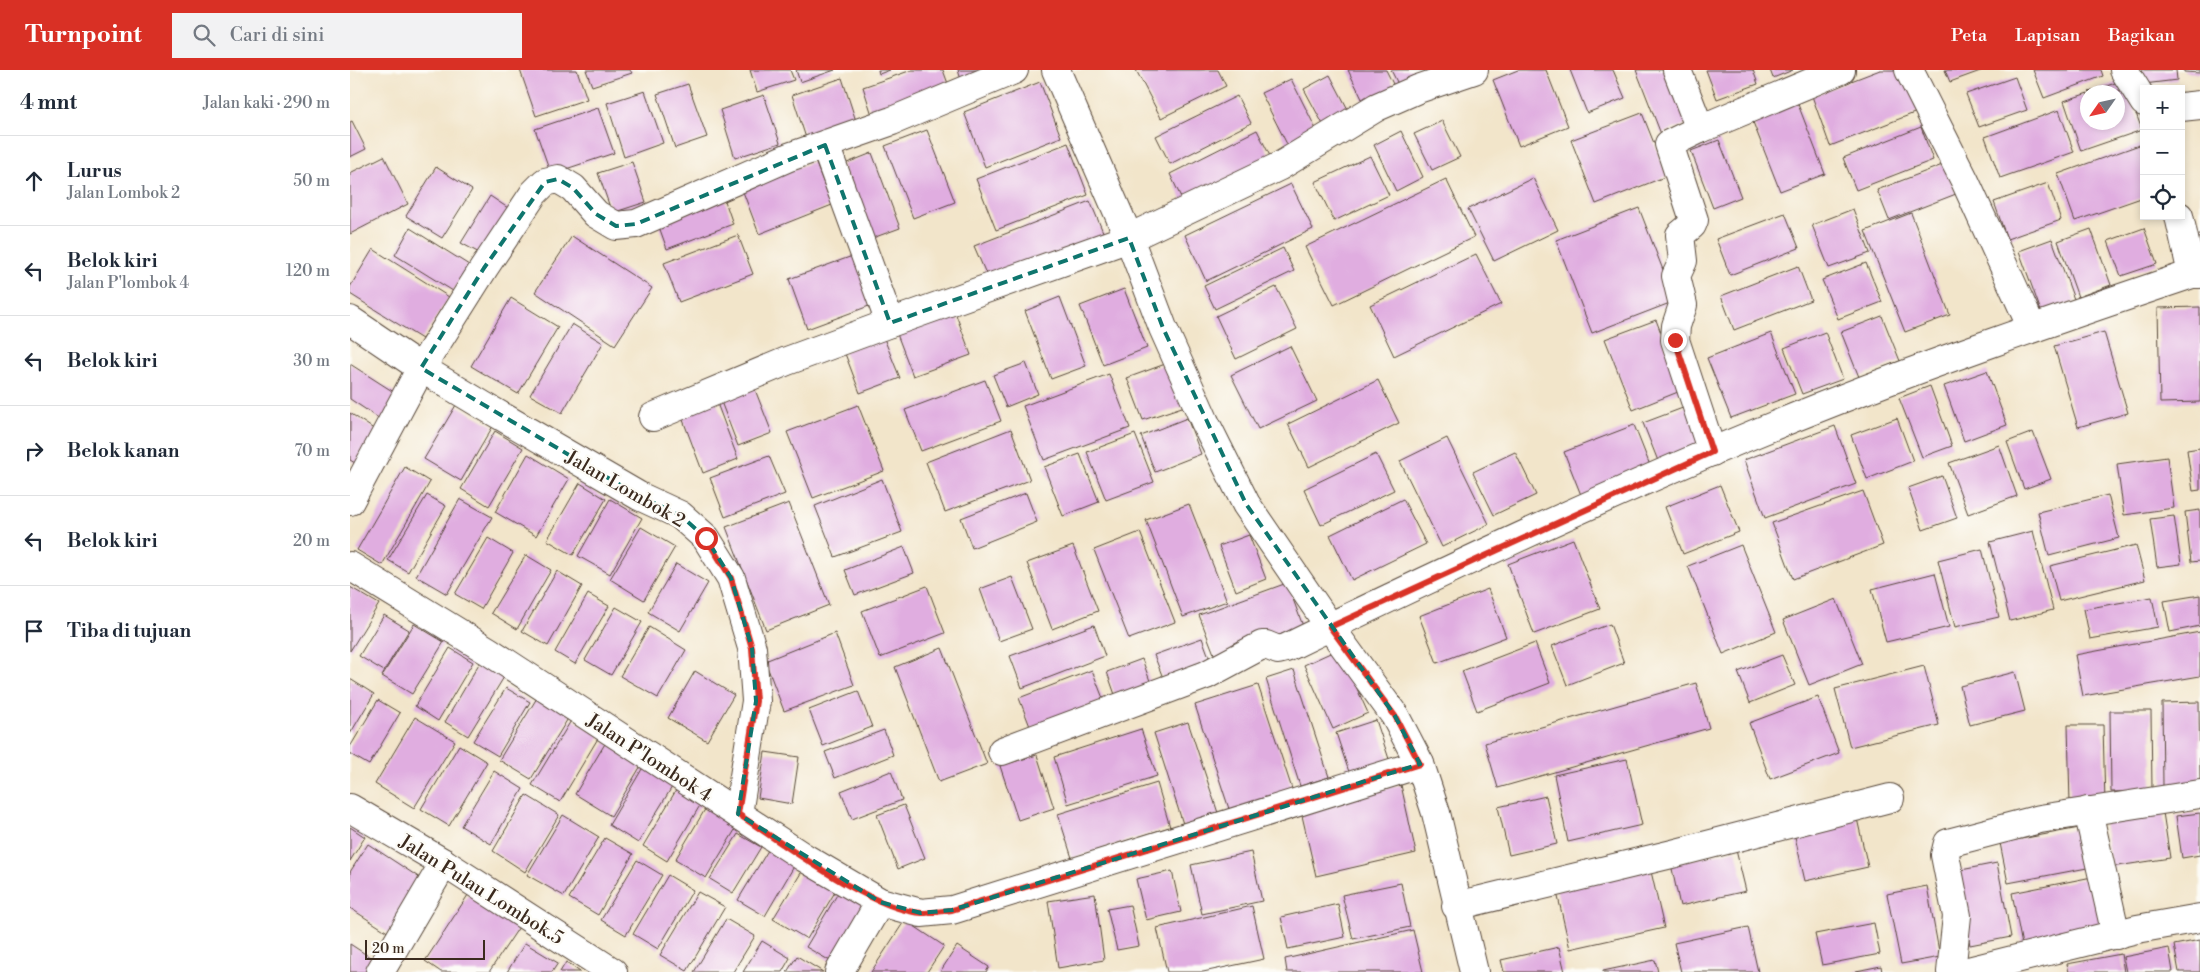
<!DOCTYPE html>
<html lang="id">
<head>
<meta charset="utf-8">
<style>
  body { margin:0; font-family:"Libre Bodoni",serif; background:#f2f2f3; color:#1f2937 }
  .controls { position:absolute; right:15px; top:15px; display:grid; overflow:hidden; border-radius:0px; box-shadow:0 2px 8px #0003 }
  .controls button { width:45px; height:45px; display:grid; place-items:center; padding:0; border:0; border-bottom:1px solid #e0e1e3; background:#fff; color:#1f2937; font:25px sans-serif }
  .compass { position:absolute; left:1730px; top:15px; width:45px; height:45px; border-radius:50%; background:#fff; box-shadow:0 2px 8px #0003; rotate:236deg }
  .scale { position:absolute; left:15px; bottom:12px; width:120px; box-sizing:border-box; padding-left:5px; border:2px solid #3b2a1e; border-top:0; font-size:14px; line-height:18px; white-space:nowrap; color:#3b2a1e; -webkit-text-stroke:4px #fdfcf7; paint-order:stroke }
  .stop { position:absolute; width:15px; height:15px; margin:-11px; border:4px solid #d93025; border-radius:50%; background:#fff }
  .stop.end { background:#d93025; border-color:#fff; box-shadow:0 1px 5px #0008 }
  .list { margin:0; padding:0; list-style:none }
  h2 { display:flex; justify-content:space-between; align-items:center; height:65px; margin:0; padding:0 20px; font-size:21px }
  h2 small { font-size:16px; font-weight:400; color:#747a83 }
  .list li { display:grid; grid-template-columns:32px 1fr auto; gap:15px; align-items:center; box-sizing:border-box; height:90px; padding:0 20px; border-top:1px solid #e0e1e3 }
  .list b { display:block; font-size:19px; white-space:nowrap }
  .list p { margin:0; font-size:16px; white-space:nowrap; color:#747a83 }
  .list em { font-size:16px; font-style:normal; color:#747a83 }
  .icon { flex:none; width:28px; height:28px; fill:none; stroke:currentColor; stroke-width:2; stroke-linecap:round; stroke-linejoin:round }
  .map { position:relative; flex:none; width:1850px; height:902px; overflow:hidden }
  header { display:flex; align-items:center; gap:30px; box-sizing:border-box; height:70px; padding:0 25px; background:#d93025; color:#fff }
  header strong { font-size:24px }
  nav { display:flex; gap:28px; margin-inline-start:auto; font-size:18px }
  .search { width:350px; height:45px; background:#f2f2f3; display:flex; align-items:center; gap:12px; box-sizing:border-box; padding:0 18px; border-radius:0px; color:#747a83; font-size:19px }
  main { display:flex }
  aside { flex:1; background:#fff }
  .map>svg:first-child { display:block }
</style>
</head>
<body>
<header>
<strong>Turnpoint</strong>
<div class="search"><svg class="icon" aria-label="search" viewBox="0 0 24 24"><circle cx="10" cy="10" r="6"/><path d="M15 15l6 6"/></svg>Cari di sini</div>
<nav><a>Peta</a><a>Lapisan</a><a>Bagikan</a></nav>
</header>
<main>
<aside>
<h2>4 mnt<small>Jalan kaki · 290 m</small></h2>
<ul class="list">
<li><svg class="icon" aria-label="ahead" viewBox="0 0 24 24"><path d="M12 20V5M6 11l6-6 6 6"/></svg><div><b>Lurus</b><p>Jalan Lombok 2</p></div><em>50 m</em></li>
<li><svg class="icon" aria-label="left" viewBox="0 0 24 24"><path d="M17 20v-9H6M10 6l-5 5 5 5"/></svg><div><b>Belok kiri</b><p>Jalan P'lombok 4</p></div><em>120 m</em></li>
<li><svg class="icon" aria-label="left" viewBox="0 0 24 24"><path d="M17 20v-9H6M10 6l-5 5 5 5"/></svg><div><b>Belok kiri</b></div><em>30 m</em></li>
<li><svg class="icon" aria-label="right" viewBox="0 0 24 24"><path d="M7 20v-9h11M14 6l5 5-5 5"/></svg><div><b>Belok kanan</b></div><em>70 m</em></li>
<li><svg class="icon" aria-label="left" viewBox="0 0 24 24"><path d="M17 20v-9H6M10 6l-5 5 5 5"/></svg><div><b>Belok kiri</b></div><em>20 m</em></li>
<li><svg class="icon" aria-label="arrive" viewBox="0 0 24 24"><path d="M6 21V4h12l-3 4 3 4H6"/></svg><div><b>Tiba di tujuan</b></div></li>
</ul>
</aside>
<div class="map">
<svg width="1850" height="902" viewBox="0 0 1850 902">
  <rect width="100%" height="100%" fill="#fdfcf7"/>
  <filter id="ink" filterUnits="userSpaceOnUse"><feTurbulence type="fractalNoise" baseFrequency=".02" numOctaves="2"/><feDisplacementMap in="SourceGraphic" scale="10" xChannelSelector="R" yChannelSelector="G"/><feConvolveMatrix kernelMatrix="1 2 1 2 8 2 1 2 1" color-interpolation-filters="sRGB"/></filter>
  <filter id="wash" filterUnits="userSpaceOnUse"><feTurbulence type="fractalNoise" baseFrequency=".0096" numOctaves="4" result="noise"/><feDisplacementMap in="SourceGraphic" scale="20" xChannelSelector="R" yChannelSelector="G"/><feGaussianBlur stdDeviation="1.12" result="paint"/><feColorMatrix in="noise" values="0 0 0 0 0 0 0 0 0 0 0 0 0 0 0 0 0 1.4 0 .05"/><feComposite in="paint" operator="in"/></filter>
  <g filter="url(#wash)">
    <rect width="100%" height="100%" fill="#f2e5ca"/>
    <g id="blocks">
      <g fill="#e0ade0">
        <polygon points="170,0 227,0 237,29 186,46"/>
        <polygon points="236,0 280,0 282,3 242,16"/>
        <polygon points="400,0 440,0 444,10 407,22"/>
        <polygon points="446,0 485,0 450,12"/>
        <polygon points="528,0 540,0 529,4"/>
        <polygon points="562,0 593,0 601,22 523,48 513,17"/>
        <polygon points="608,0 651,0 612,13"/>
        <polygon points="786,0 868,0 876,16 811,48"/>
        <polygon points="998,0 1036,0 1046,20 1015,35"/>
        <polygon points="1041,0 1087,0 1050,18"/>
        <polygon points="1168,0 1196,0 1218,56 1169,76 1143,10"/>
        <polygon points="1220,0 1263,0 1275,28 1237,43"/>
        <polygon points="1286,0 1321,0 1341,52 1311,64"/>
        <polygon points="1356,0 1403,0 1408,14 1367,29"/>
        <polygon points="1420,0 1443,0 1423,8"/>
        <polygon points="1530,0 1557,0 1572,40 1480,76 1462,26"/>
        <polygon points="1595,0 1633,0 1600,12"/>
        <polygon points="1683,0 1751,0 1753,6 1694,28"/>
        <polygon points="1792,0 1826,0 1827,10 1794,14"/>
        <polygon points="1834,0 1850,0 1850,3 1834,2"/>
        <polygon points="980,5 1001,45 975,58 954,19"/>
        <polygon points="1665,7 1677,40 1629,57 1616,24"/>
        <polygon points="492,8 506,51 456,68 442,25"/>
        <polygon points="941,9 969,65 940,80 911,23"/>
        <polygon points="1774,10 1792,60 1731,81 1714,31 1738,23 1738,52 1768,52 1768,22 1739,22"/>
        <polygon points="690,12 711,67 635,97 614,42"/>
        <polygon points="338,14 357,67 325,78 307,24"/>
        <polygon points="295,21 313,73 274,87 257,33"/>
        <polygon points="1444,24 1475,104 1430,121 1399,42"/>
        <polygon points="414,25 430,73 385,88 370,40"/>
        <polygon points="887,26 901,53 820,94 806,66"/>
        <polygon points="248,38 264,83 201,104 185,59"/>
        <polygon points="1709,40 1724,82 1650,108 1635,67"/>
        <polygon points="1292,43 1317,106 1246,134 1221,70"/>
        <polygon points="2,51 16,79 0,87 0,52"/>
        <polygon points="1092,51 1110,87 1082,100 1064,64"/>
        <polygon points="1571,57 1583,90 1506,120 1493,88"/>
        <polygon points="577,60 605,132 563,148 535,76"/>
        <polygon points="907,60 924,94 836,138 820,104"/>
        <polygon points="1051,61 1073,107 1046,121 1024,75"/>
        <polygon points="1369,70 1391,127 1363,138 1341,81"/>
        <polygon points="718,73 738,125 646,160 626,109"/>
        <polygon points="1792,74 1794,127 1725,151 1708,104"/>
        <polygon points="522,83 550,158 520,169 492,95"/>
        <polygon points="34,86 58,134 0,164 0,103"/>
        <polygon points="1020,86 1039,125 984,151 965,112"/>
        <polygon points="465,91 482,135 409,164 392,119"/>
        <polygon points="282,92 296,132 262,143 248,103"/>
        <polygon points="1595,94 1606,124 1539,150 1527,120"/>
        <polygon points="86,97 122,120 92,168 56,146"/>
        <polygon points="1183,108 1208,160 1144,191 1118,139"/>
        <polygon points="1096,109 1124,167 984,235 955,177"/>
        <polygon points="1698,113 1711,150 1657,169 1644,132"/>
        <polygon points="941,114 963,159 856,211 835,165"/>
        <polygon points="140,126 161,140 133,185 111,173"/>
        <polygon points="374,128 383,154 317,179 308,154"/>
        <polygon points="740,131 756,169 640,213 624,176"/>
        <polygon points="1289,138 1325,231 1242,263 1206,170"/>
        <polygon points="1503,139 1520,183 1479,198 1462,155"/>
        <polygon points="1435,143 1449,178 1380,205 1366,169"/>
        <polygon points="1561,143 1600,245 1555,262 1515,161"/>
        <polygon points="60,158 119,195 103,221 45,185"/>
        <polygon points="1794,158 1807,194 1771,206 1758,171"/>
        <polygon points="1741,159 1761,215 1728,227 1708,171"/>
        <polygon points="388,165 403,204 329,232 314,193"/>
        <polygon points="222,166 302,218 265,275 185,222"/>
        <polygon points="1702,169 1725,232 1692,244 1669,181"/>
        <polygon points="933,178 944,201 865,239 854,216"/>
        <polygon points="23,179 99,227 72,269 0,224 0,217"/>
        <polygon points="508,184 527,233 457,259 439,209"/>
        <polygon points="1126,184 1151,234 1044,286 1020,235"/>
        <polygon points="1516,193 1532,232 1488,249 1472,210"/>
        <polygon points="1448,196 1461,230 1384,260 1371,226"/>
        <polygon points="926,217 947,259 886,289 866,246"/>
        <polygon points="774,219 797,278 753,295 730,236"/>
        <polygon points="710,227 736,296 701,309 675,241"/>
        <polygon points="161,228 208,257 168,324 121,296"/>
        <polygon points="1850,237 1850,332 1810,333 1808,238"/>
        <polygon points="605,242 621,285 563,306 547,264"/>
        <polygon points="1532,246 1550,291 1509,307 1491,262"/>
        <polygon points="1306,250 1333,320 1283,340 1255,269"/>
        <polygon points="222,254 253,273 212,343 180,325"/>
        <polygon points="1475,262 1493,309 1452,324 1434,278"/>
        <polygon points="1754,262 1778,343 1728,357 1704,276"/>
        <polygon points="1421,263 1445,324 1381,348 1357,288"/>
        <polygon points="533,266 550,308 510,323 494,281"/>
        <polygon points="940,276 967,331 908,359 881,305"/>
        <polygon points="676,293 688,324 656,337 643,305"/>
        <polygon points="818,293 835,336 793,350 777,308"/>
        <polygon points="0,294 50,326 33,351 0,329"/>
        <polygon points="1637,301 1657,355 1614,371 1594,316"/>
        <polygon points="759,304 780,358 694,390 673,336"/>
        <polygon points="635,310 651,351 571,381 555,340"/>
        <polygon points="1028,310 1049,353 959,397 938,354"/>
        <polygon points="402,312 422,363 388,376 368,324"/>
        <polygon points="1580,316 1602,376 1572,387 1549,328"/>
        <polygon points="365,328 388,389 353,403 330,342"/>
        <polygon points="106,335 143,356 111,411 74,389"/>
        <polygon points="508,335 534,401 463,428 437,362"/>
        <polygon points="1338,336 1355,378 1310,396 1293,353"/>
        <polygon points="0,343 31,364 10,396 0,390"/>
        <polygon points="837,348 851,384 805,402 791,366"/>
        <polygon points="1547,348 1563,391 1517,409 1501,365"/>
        <polygon points="1284,355 1303,403 1233,430 1214,382"/>
        <polygon points="1485,356 1506,414 1415,448 1394,390"/>
        <polygon points="661,359 680,410 595,442 576,392"/>
        <polygon points="145,361 173,378 139,436 111,419"/>
        <polygon points="1683,362 1701,409 1674,419 1657,372"/>
        <polygon points="785,364 804,412 756,430 737,382"/>
        <polygon points="1097,368 1139,454 1092,477 1050,391"/>
        <polygon points="1649,375 1667,426 1618,444 1599,393"/>
        <polygon points="1850,378 1850,420 1843,421 1837,380"/>
        <polygon points="1165,382 1186,425 1144,445 1123,402"/>
        <polygon points="178,384 219,409 186,466 145,442"/>
        <polygon points="730,384 749,432 713,446 694,397"/>
        <polygon points="1026,384 1044,420 971,455 954,419"/>
        <polygon points="419,386 435,424 375,447 360,408"/>
        <polygon points="1817,387 1824,438 1774,445 1767,394"/>
        <polygon points="55,397 80,412 32,495 7,480"/>
        <polygon points="1592,406 1607,448 1573,460 1558,418"/>
        <polygon points="532,409 552,462 485,487 465,436"/>
        <polygon points="230,413 256,429 223,485 197,470"/>
        <polygon points="1370,415 1389,462 1333,484 1315,437"/>
        <polygon points="1513,421 1533,475 1443,509 1422,453"/>
        <polygon points="676,423 687,452 622,478 611,448"/>
        <polygon points="77,425 96,436 58,502 38,490"/>
        <polygon points="1758,425 1769,468 1699,486 1688,442"/>
        <polygon points="110,429 142,447 97,524 66,506"/>
        <polygon points="260,429 292,448 260,504 228,486"/>
        <polygon points="1053,429 1076,474 1002,510 980,465"/>
        <polygon points="439,433 479,535 416,560 376,457"/>
        <polygon points="839,434 877,531 833,547 796,450"/>
        <polygon points="1850,440 1850,491 1841,492 1835,442"/>
        <polygon points="1824,446 1831,494 1807,497 1800,449"/>
        <polygon points="291,457 325,477 294,530 260,509"/>
        <polygon points="1683,461 1703,540 1660,551 1640,472"/>
        <polygon points="790,462 825,552 779,569 744,480"/>
        <polygon points="899,465 916,509 886,521 869,476"/>
        <polygon points="138,468 163,483 131,539 105,524"/>
        <polygon points="1223,469 1250,539 1184,564 1158,494"/>
        <polygon points="1391,475 1426,562 1373,584 1338,496"/>
        <polygon points="1786,475 1795,510 1709,531 1700,496"/>
        <polygon points="723,476 748,541 702,559 677,493"/>
        <polygon points="554,477 564,503 505,525 495,500"/>
        <polygon points="1632,479 1649,547 1605,557 1588,490"/>
        <polygon points="176,485 201,500 167,559 141,543"/>
        <polygon points="326,494 358,513 330,561 298,542"/>
        <polygon points="207,501 232,516 198,576 172,561"/>
        <polygon points="1585,503 1599,557 1536,572 1522,519"/>
        <polygon points="662,507 682,559 649,571 630,519"/>
        <polygon points="937,513 953,556 866,589 849,545"/>
        <polygon points="577,516 595,563 530,588 512,541"/>
        <polygon points="0,517 29,534 0,581"/>
        <polygon points="1138,519 1156,567 1087,593 1069,546"/>
        <polygon points="238,524 259,536 225,594 205,582"/>
        <polygon points="1850,525 1850,556 1820,562 1814,531"/>
        <polygon points="1802,527 1808,557 1740,569 1734,539"/>
        <polygon points="1486,529 1512,594 1459,615 1433,550"/>
        <polygon points="266,537 292,552 261,605 235,590"/>
        <polygon points="34,545 59,560 34,601 9,586"/>
        <polygon points="64,554 94,572 62,624 32,606"/>
        <polygon points="1260,554 1274,593 1217,615 1202,576"/>
        <polygon points="744,555 755,586 672,618 660,586"/>
        <polygon points="299,557 336,580 308,628 270,606"/>
        <polygon points="1850,562 1850,606 1733,626 1725,585"/>
        <polygon points="485,563 504,615 434,641 415,591"/>
        <polygon points="852,568 862,595 815,613 804,585"/>
        <polygon points="1185,573 1200,613 1127,641 1112,601"/>
        <polygon points="100,578 123,592 88,651 65,636"/>
        <polygon points="592,578 637,694 589,712 545,597"/>
        <polygon points="989,579 1018,643 983,659 954,595"/>
        <polygon points="1432,585 1445,615 1400,633 1388,602"/>
        <polygon points="792,589 804,622 769,636 757,602"/>
        <polygon points="130,592 154,607 118,666 95,652"/>
        <polygon points="1574,596 1589,655 1500,677 1485,619"/>
        <polygon points="742,600 754,631 681,659 669,628"/>
        <polygon points="944,600 979,707 950,716 916,609"/>
        <polygon points="345,601 384,625 357,671 318,648"/>
        <polygon points="1665,602 1675,641 1620,655 1610,616"/>
        <polygon points="0,609 24,624 0,664"/>
        <polygon points="1346,613 1359,658 1148,718 1135,673"/>
        <polygon points="908,615 944,725 881,745 845,635"/>
        <polygon points="156,618 180,632 148,686 123,671"/>
        <polygon points="508,621 522,657 473,676 459,640"/>
        <polygon points="190,623 222,642 181,709 149,690"/>
        <polygon points="1468,627 1489,683 1420,709 1399,653"/>
        <polygon points="28,630 50,643 19,695 0,684 0,677"/>
        <polygon points="1849,632 1850,715 1813,716 1812,633"/>
        <polygon points="1760,641 1801,641 1802,721 1761,722"/>
        <polygon points="65,647 105,671 64,738 25,714"/>
        <polygon points="222,649 250,665 210,732 182,715"/>
        <polygon points="1026,650 1042,698 1002,711 986,663"/>
        <polygon points="838,652 869,746 834,757 804,663"/>
        <polygon points="1718,655 1753,655 1755,734 1720,734"/>
        <polygon points="791,659 807,706 718,734 704,687"/>
        <polygon points="534,660 543,685 485,708 475,682"/>
        <polygon points="256,672 292,694 261,746 225,724"/>
        <polygon points="109,675 137,692 99,756 71,739"/>
        <polygon points="415,682 449,687 442,734 408,728"/>
        <polygon points="687,685 704,738 668,750 650,696"/>
        <polygon points="1277,689 1292,755 1218,772 1204,705"/>
        <polygon points="295,694 325,712 288,773 259,755"/>
        <polygon points="144,701 173,719 141,774 111,756"/>
        <polygon points="541,701 552,730 502,749 491,721"/>
        <polygon points="807,713 820,757 722,788 708,744"/>
        <polygon points="1051,715 1066,783 966,806 950,737"/>
        <polygon points="328,717 352,732 317,791 293,776"/>
        <polygon points="176,725 209,745 175,802 143,781"/>
        <polygon points="1196,726 1207,774 1159,785 1148,737"/>
        <polygon points="554,735 575,788 548,799 527,745"/>
        <polygon points="357,736 388,755 356,808 325,790"/>
        <polygon points="1812,736 1820,788 1761,797 1753,745"/>
        <polygon points="1850,743 1850,785 1832,788 1826,746"/>
        <polygon points="1506,744 1518,797 1455,811 1443,758"/>
        <polygon points="213,745 249,767 214,826 177,805"/>
        <polygon points="0,757 15,767 0,791"/>
        <polygon points="1729,758 1737,798 1658,813 1650,773"/>
        <polygon points="388,764 411,777 383,823 360,809"/>
        <polygon points="255,768 283,784 248,845 219,828"/>
        <polygon points="18,774 73,810 39,863 0,838 0,802"/>
        <polygon points="420,777 446,793 415,846 388,830"/>
        <polygon points="1386,780 1396,821 1330,836 1321,794"/>
        <polygon points="901,782 912,831 852,844 841,795"/>
        <polygon points="287,790 312,805 276,865 251,850"/>
        <polygon points="1647,793 1661,867 1620,875 1606,801"/>
        <polygon points="1300,797 1314,858 1220,879 1206,818"/>
        <polygon points="454,798 488,817 457,869 423,849"/>
        <polygon points="822,801 831,842 796,850 786,809"/>
        <polygon points="318,805 343,820 308,879 283,864"/>
        <polygon points="1742,807 1752,859 1672,875 1662,823"/>
        <polygon points="1051,813 1060,857 1003,869 992,825"/>
        <polygon points="1577,816 1590,887 1551,894 1537,824"/>
        <polygon points="491,818 524,837 489,896 456,877"/>
        <polygon points="348,822 375,837 337,901 310,885"/>
        <polygon points="745,824 754,890 708,898 698,831"/>
        <polygon points="118,825 169,857 139,902 91,902 75,891"/>
        <polygon points="988,834 995,867 938,879 931,847"/>
        <polygon points="780,835 789,876 767,880 757,839"/>
        <polygon points="902,836 914,889 853,902 817,902 807,858"/>
        <polygon points="376,849 405,866 383,902 344,902"/>
        <polygon points="555,850 594,876 577,902 521,902"/>
        <polygon points="1524,853 1530,884 1472,895 1465,864"/>
        <polygon points="1398,857 1408,902 1331,902 1324,873"/>
        <polygon points="1063,860 1073,902 937,902 935,889"/>
        <polygon points="1850,870 1850,902 1829,902 1824,875"/>
        <polygon points="412,871 440,888 432,902 393,902"/>
        <polygon points="175,873 208,893 202,902 157,902"/>
        <polygon points="0,874 29,893 24,902 0,902"/>
        <polygon points="607,876 639,897 636,902 590,902"/>
        <polygon points="1209,877 1215,902 1154,902 1151,890"/>
        <polygon points="1819,878 1823,902 1776,902 1773,887"/>
        <polygon points="1771,884 1774,902 1719,902 1717,894"/>
        <polygon points="447,886 473,902 437,902"/>
        <polygon points="1305,890 1308,902 1253,902 1253,901"/>
        <polygon points="216,892 230,902 210,902"/>
        <polygon points="1531,896 1532,902 1506,902 1506,901"/>
      </g>
    </g>
  </g>
  <g filter="url(#ink)">
    <use href="#blocks" fill-opacity="0" stroke="#564638" stroke-width="1"/>
    <g fill="none" stroke-linecap="round" stroke-linejoin="round">
      <defs>
        <g id="minor">
          <polyline points="706,0 779,168 813,258 855,352 896,434 980,557 1045,646 1070,694 1086,743 1124,902"/>
          <polyline points="1327,0 1350,59"/>
          <polyline points="1559,0 1615,111 1682,258"/>
          <polyline points="1774,0 1794,32"/>
          <polyline points="1831,37 1850,35"/>
          <polyline points="475,75 540,253"/>
          <polyline points="1829,146 1842,204"/>
          <polyline points="0,250 71,298 134,336 289,426 330,445 356,468 381,508 402,578 406,631 388,744"/>
          <polyline points="303,347 437,291 540,253 779,168 930,96 1027,37 1068,19 1124,0"/>
          <polyline points="1362,382 1325,270 1326,256 1333,235 1326,206 1333,191 1330,165 1342,155 1344,150 1319,74 1350,59 1491,0"/>
          <polyline points="0,431 71,298 134,198 184,123 195,112 208,109 223,118 246,144 266,156 286,154 439,87 542,51 664,0"/>
          <polyline points="0,496 140,582 455,788 530,832 571,843 602,840 1070,694"/>
          <path d="M652,681L856,605L912,575H916L928,580L936,578C1102,497 1272,417 1443,348C1574,295 1708,249 1842,204H1850"/>
          <polyline points="0,738 94,793 263,902"/>
          <polyline points="1738,741 1766,865"/>
          <polyline points="1106,836 1322,784 1540,728"/>
          <polyline points="30,902 94,793"/>
          <polyline points="489,902 530,832"/>
          <polyline points="1601,902 1607,846 1595,785 1598,773 1690,749 1850,724"/>
          <polyline points="1614,902 1787,859 1850,848"/>
        </g>
      </defs>
      <use href="#minor" stroke="#564638" stroke-width="30"/>
      <use href="#minor" stroke="#fff" stroke-width="28"/>
    </g>
  </g>
  <g fill="none" stroke-linecap="round" stroke-linejoin="round" filter="url(#ink)">
    <path stroke="#d93025" stroke-width="6" d="M356,468L381,508L402,578L406,631L388,744C432,773 521,840 572,843C581,843 592,841 602,840L1070,694L1045,646L980,557L1362,382L1325,270"/>
  </g>
  <path fill="none" stroke="#0f766e" stroke-width="4" stroke-dasharray="10 6" stroke-linejoin="round" d="M475,75L540,253L779,168L813,258L896,434L1045,646L1070,694L602,840L571,843L530,832L388,744L406,631L402,578L381,508L356,468L330,445L289,426L71,298L134,198L195,112L208,109L223,118L246,144L266,156L286,154Z"/>
  <g text-anchor="middle" stroke-width="5" stroke-linejoin="round" paint-order="stroke">
    <g font-size="19" fill="#3b2a1e" stroke="#fdfcf7">
      <text transform="translate(276 418) rotate(30)" y="7">Jalan Lombok 2</text>
      <text transform="translate(300 687) rotate(33)" y="7">Jalan P'lombok 4</text>
      <text transform="translate(132 819) rotate(32)" y="7">Jalan Pulau Lombok.5</text>
    </g>
  </g>
</svg>
<div class="controls">
<button>+</button>
<button>−</button>
<button><svg class="icon" aria-label="locate" viewBox="0 0 24 24"><circle cx="12" cy="12" r="6"/><path d="M12 2v4M12 18v4M2 12h4M18 12h4"/></svg></button>
</div>
<svg class="compass" viewBox="-18 -18 36 36"><path d="M0-13l5 13h-10z" fill="#e53935"/><path d="M0 13l5-13h-10z" fill="#747a83"/></svg>
<div class="scale">20 m</div>
<div class="stop" style="left:356px;top:468px"></div>
<div class="stop end" style="left:1325px;top:270px"></div>
</div>
</main>
</body>
</html>
